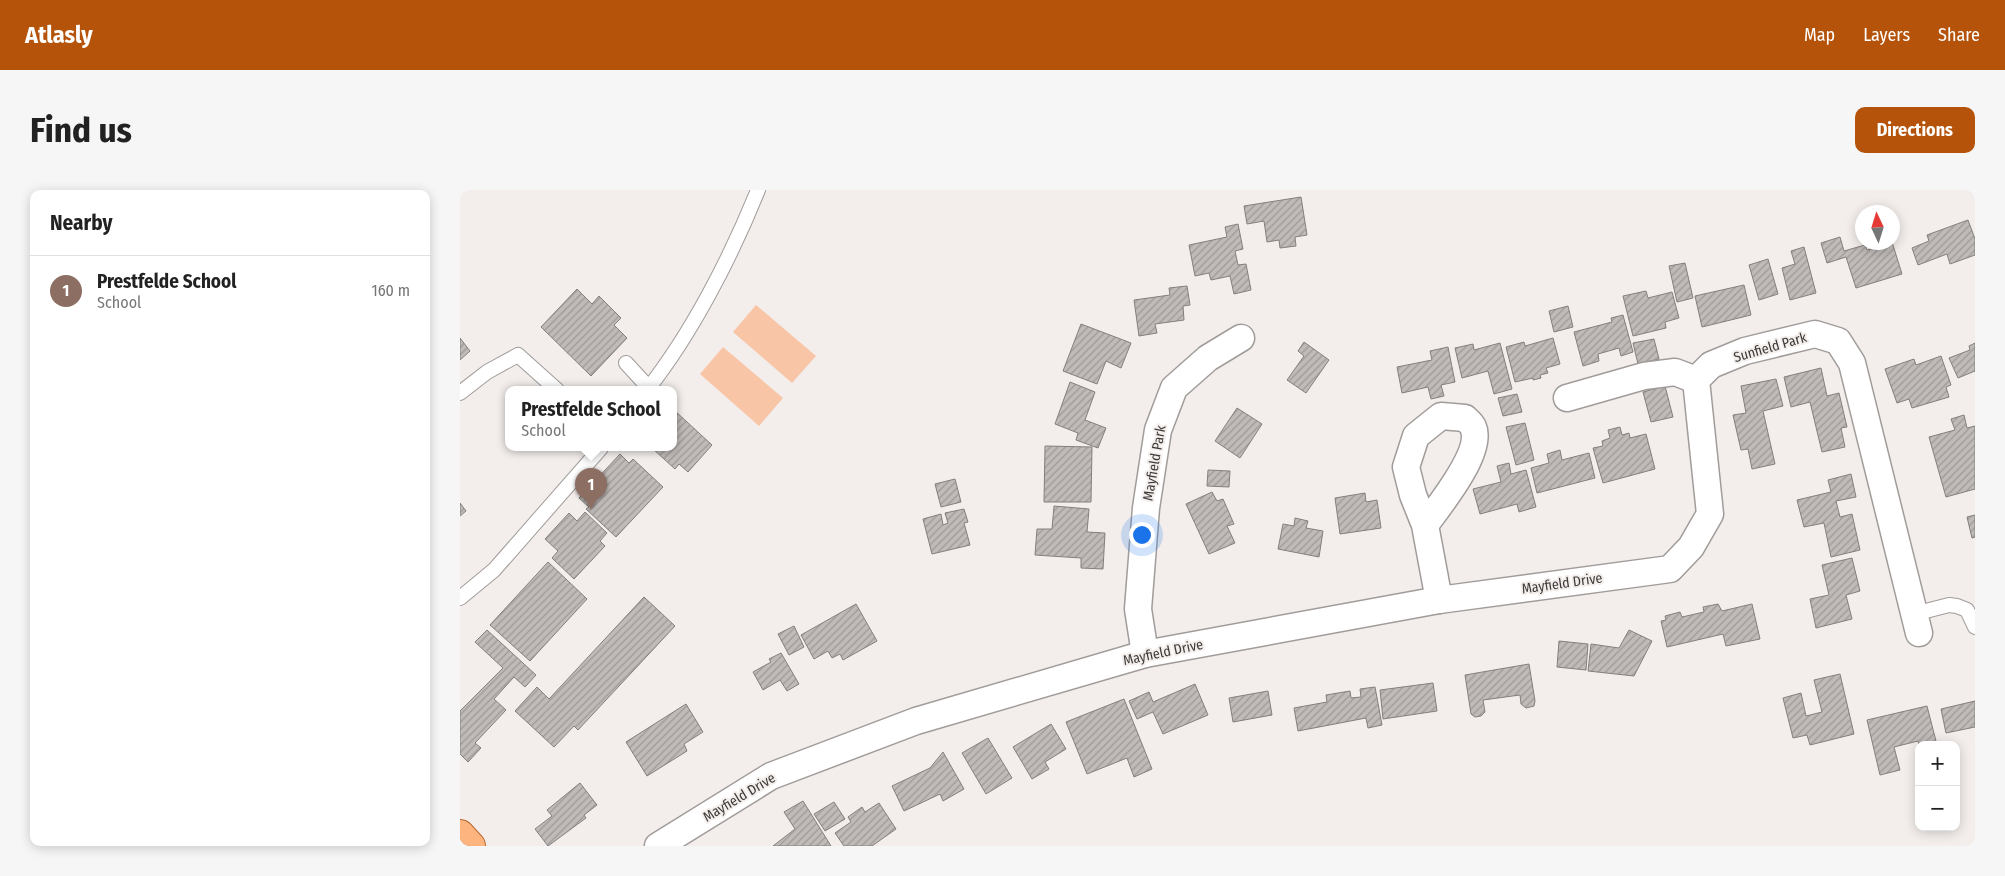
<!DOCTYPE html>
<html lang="en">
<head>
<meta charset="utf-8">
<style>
  body { margin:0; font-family:"Fira Sans Condensed",sans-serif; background:#f6f6f6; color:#222 }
  .controls { position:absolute; right:15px; bottom:15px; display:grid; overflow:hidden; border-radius:10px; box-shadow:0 2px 12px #0003 }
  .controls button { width:45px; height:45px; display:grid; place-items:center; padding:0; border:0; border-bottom:1px solid #e0e0e0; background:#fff; color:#222; font:25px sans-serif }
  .compass { position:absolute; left:1395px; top:15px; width:45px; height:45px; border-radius:50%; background:#fff; box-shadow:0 2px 12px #0003; rotate:356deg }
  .you { position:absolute; left:681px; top:344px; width:18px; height:18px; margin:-12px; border:4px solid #fff; border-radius:50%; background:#1a73e8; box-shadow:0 0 0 8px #1a73e833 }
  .badge { display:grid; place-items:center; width:32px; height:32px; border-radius:50%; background:#b45309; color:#fff; font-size:16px; font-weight:700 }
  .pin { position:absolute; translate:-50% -41px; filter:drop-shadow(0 1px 2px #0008) }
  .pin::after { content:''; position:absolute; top:26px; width:18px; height:15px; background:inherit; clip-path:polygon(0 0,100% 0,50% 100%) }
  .popup { position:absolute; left:45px; top:196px; width:172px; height:65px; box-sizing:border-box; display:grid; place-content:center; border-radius:10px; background:#fff; filter:drop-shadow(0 1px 4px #0005); font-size:16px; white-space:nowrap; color:#767676 }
  .popup b { font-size:19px; color:#222 }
  .popup::after { content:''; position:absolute; left:50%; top:100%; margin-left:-10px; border:10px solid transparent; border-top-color:#fff }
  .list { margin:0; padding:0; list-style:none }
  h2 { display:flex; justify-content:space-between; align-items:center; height:65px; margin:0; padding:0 20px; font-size:21px }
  h2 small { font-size:16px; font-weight:400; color:#767676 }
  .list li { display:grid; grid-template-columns:32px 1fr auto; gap:15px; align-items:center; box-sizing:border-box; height:70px; padding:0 20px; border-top:1px solid #e0e0e0 }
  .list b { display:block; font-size:19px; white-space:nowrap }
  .list p { margin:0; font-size:16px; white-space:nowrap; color:#767676 }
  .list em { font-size:16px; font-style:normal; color:#767676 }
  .map { position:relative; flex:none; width:1515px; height:656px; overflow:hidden; border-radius:10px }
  header { display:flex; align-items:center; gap:30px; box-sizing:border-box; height:70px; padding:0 25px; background:#b45309; color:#fff }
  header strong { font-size:24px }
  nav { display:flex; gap:28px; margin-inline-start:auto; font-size:18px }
  .intro { display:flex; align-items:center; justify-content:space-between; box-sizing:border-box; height:120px; padding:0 30px }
  h1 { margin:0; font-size:35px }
  .button { padding:12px 22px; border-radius:10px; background:#b45309; color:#fff; font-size:18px; font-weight:700 }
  main { display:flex; gap:30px; padding:0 30px }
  aside { flex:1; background:#fff; border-radius:10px; box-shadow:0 2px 12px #0003 }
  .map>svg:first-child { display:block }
</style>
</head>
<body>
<header>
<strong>Atlasly</strong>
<nav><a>Map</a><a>Layers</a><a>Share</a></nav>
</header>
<div class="intro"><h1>Find us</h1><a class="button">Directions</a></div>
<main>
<aside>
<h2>Nearby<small></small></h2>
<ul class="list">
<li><span class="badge" style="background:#8d6e63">1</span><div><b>Prestfelde School</b><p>School</p></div><em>160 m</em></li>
</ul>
</aside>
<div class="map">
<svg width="1515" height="656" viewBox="0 0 1515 656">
  <defs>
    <pattern id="building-hatch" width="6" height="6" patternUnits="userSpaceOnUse" patternTransform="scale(1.25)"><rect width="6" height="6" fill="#c0bbb9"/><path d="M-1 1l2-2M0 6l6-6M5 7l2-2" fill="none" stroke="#9d9997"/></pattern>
  </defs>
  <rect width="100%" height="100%" fill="#f3eeeb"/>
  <g fill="#f9c5a7">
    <polygon points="296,115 356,166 332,193 273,142"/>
    <polygon points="263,157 323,208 299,236 240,184"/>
  </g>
  <g fill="url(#building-hatch)" stroke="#837f7c">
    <polygon points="841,7 847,45 835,47 836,56 820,58 819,50 807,52 804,31 787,34 784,16"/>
    <polygon points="1508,30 1515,49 1515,65 1490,74 1487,64 1458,75 1452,58 1469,51 1467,45"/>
    <polygon points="778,34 783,59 775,61 778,75 786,74 791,100 774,104 770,86 751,90 749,83 735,86 729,55 767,47 765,37"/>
    <polygon points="1380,47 1384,61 1405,55 1407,60 1432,52 1442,84 1396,98 1386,67 1367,73 1361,53"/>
    <polygon points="1344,57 1356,103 1330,110 1322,78 1335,74 1331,61"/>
    <polygon points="1308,69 1318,104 1299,110 1289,75"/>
    <polygon points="1225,73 1233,108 1217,112 1209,76"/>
    <polygon points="1284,95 1291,125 1242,137 1235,106"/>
    <polygon points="727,96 730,115 723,116 724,130 695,134 697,143 679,146 674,110 710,105 709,98"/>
    <polygon points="117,99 132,114 139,106 161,128 154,135 167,148 131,186 81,137"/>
    <polygon points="1186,101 1188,108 1212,102 1219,128 1205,132 1206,138 1173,146 1163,106"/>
    <polygon points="1108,116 1113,137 1094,142 1089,121"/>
    <polygon points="1163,125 1173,162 1161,166 1159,158 1138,164 1139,171 1123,176 1114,142 1152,132 1151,128"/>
    <polygon points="621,134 671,153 661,178 646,171 637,194 603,181"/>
    <polygon points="0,148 10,161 0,170"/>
    <polygon points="1093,148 1100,174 1086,178 1088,183 1080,185 1081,188 1073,190 1073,188 1055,192 1046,157 1064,152 1065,156"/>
    <polygon points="1194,149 1199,169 1178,174 1173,153"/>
    <polygon points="844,152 869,170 846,203 827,190 844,166 838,161"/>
    <polygon points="1040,153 1052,199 1034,204 1028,181 1002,188 995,158 1013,154 1014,160"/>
    <polygon points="1515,153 1515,181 1498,188 1489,168 1510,160 1509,156"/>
    <polygon points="988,157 995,192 981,195 984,206 971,209 968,197 942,203 937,177 972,170 970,161"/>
    <polygon points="1481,166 1491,195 1486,197 1489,207 1452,218 1449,209 1437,213 1425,179 1454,169 1456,175"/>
    <polygon points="1361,178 1367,206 1379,203 1387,237 1381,238 1385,257 1362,262 1350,212 1331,217 1324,187"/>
    <polygon points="1316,189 1323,216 1303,221 1315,274 1292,279 1288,259 1281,260 1273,225 1286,223 1281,196"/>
    <polygon points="610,192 635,202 625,230 646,238 638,258 616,250 618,243 595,234"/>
    <polygon points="1205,196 1213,227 1191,232 1183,202"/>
    <polygon points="1057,204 1062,222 1043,226 1038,208"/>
    <polygon points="777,218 802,234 780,268 755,251"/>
    <polygon points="214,220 252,255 228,282 219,274 215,279 192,258 214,258"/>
    <polygon points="1504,225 1507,238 1515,236 1515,299 1486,307 1469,247 1495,240 1491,229"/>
    <polygon points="1065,233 1074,270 1056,275 1046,237"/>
    <polygon points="1160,237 1162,245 1169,243 1170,248 1186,244 1195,279 1143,293 1133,258 1143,256 1142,251 1150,248 1148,240"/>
    <polygon points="585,256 632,257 631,312 584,312"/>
    <polygon points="1100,260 1102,270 1129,263 1135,288 1077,303 1071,278 1089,273 1087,264"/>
    <polygon points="160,264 169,273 173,269 203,297 156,347 126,319 129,317 119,308"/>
    <polygon points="1049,273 1051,284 1066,280 1076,317 1059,322 1057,314 1020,324 1013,299 1041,292 1037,276"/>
    <polygon points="748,280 770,281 769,297 747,296"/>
    <polygon points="1391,284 1396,307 1376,311 1380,327 1392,324 1400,360 1371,367 1364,333 1344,337 1337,310 1371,302 1368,290"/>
    <polygon points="495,289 501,312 481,317 475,294"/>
    <polygon points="752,302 757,311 763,309 774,334 767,336 775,353 749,364 726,314"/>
    <polygon points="905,303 906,312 917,310 921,338 880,344 875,308"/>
    <polygon points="0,313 6,321 0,326"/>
    <polygon points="594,316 629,319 627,342 645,343 643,379 621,378 621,368 575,365 577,339 592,339"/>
    <polygon points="504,319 508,332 504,333 510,355 472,364 463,329 481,324 483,335 488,333 485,323"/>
    <polygon points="125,322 147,343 140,351 145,356 114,389 92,368 98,361 85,349 109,323 117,331"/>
    <polygon points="1515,325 1515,347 1512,348 1507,327"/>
    <polygon points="835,328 848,331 846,338 863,341 859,367 818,359 823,334 834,336"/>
    <polygon points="1392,368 1400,401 1386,405 1392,429 1356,438 1350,409 1369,405 1362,375"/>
    <polygon points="88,372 127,409 70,471 30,435"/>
    <polygon points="184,407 215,436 118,540 114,536 94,557 55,521 77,497 89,509"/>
    <polygon points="396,414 417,451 383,470 380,464 372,468 368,461 354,469 341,445"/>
    <polygon points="1258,414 1262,421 1292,414 1300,449 1266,456 1263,444 1207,457 1201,431 1206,430 1205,426 1220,422 1222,427 1244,422 1243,417"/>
    <polygon points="334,436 344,457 329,465 318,444"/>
    <polygon points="27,440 76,485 65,497 54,487 34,509 46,520 15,553 21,558 8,572 0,564 0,521 43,478 15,452"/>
    <polygon points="1169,440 1192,451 1174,486 1128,481 1131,454 1159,458"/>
    <polygon points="1099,451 1128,454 1126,480 1097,477"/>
    <polygon points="321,463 339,494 327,501 320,490 303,500 293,482 311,472 309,469"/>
    <polygon points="1069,474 1075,511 1074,516 1066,518 1061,514 1060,505 1023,510 1025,522 1021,526 1015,527 1011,524 1005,485"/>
    <polygon points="1380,484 1394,544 1350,555 1347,545 1333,548 1323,508 1341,503 1346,526 1362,522 1354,490"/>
    <polygon points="973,493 977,521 923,529 920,500"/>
    <polygon points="735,494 748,525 703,544 693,522 677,529 669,511 689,502 693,512"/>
    <polygon points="915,497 922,535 908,538 906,528 838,541 834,518 867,512 866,505 890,501 891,508 901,507 900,499"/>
    <polygon points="808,501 812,525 773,532 769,508"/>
    <polygon points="664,509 692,579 674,587 667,568 627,584 606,532"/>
    <polygon points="1515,511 1515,537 1486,543 1481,519"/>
    <polygon points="226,514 243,542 224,554 227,561 187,586 166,552"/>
    <polygon points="1467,516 1477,555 1459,555 1458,551 1434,557 1440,580 1420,585 1407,530"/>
    <polygon points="591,534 606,559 585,572 589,579 572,589 553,557"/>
    <polygon points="528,548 552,588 526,604 502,563"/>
    <polygon points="483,562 504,599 483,611 480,604 444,621 432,596 470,578"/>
    <polygon points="120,593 137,615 124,625 126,628 88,656 75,639 92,626 87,620"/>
    <polygon points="343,611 371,656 313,656 335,639 324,622"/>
    <polygon points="374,612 385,629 365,641 354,624"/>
    <polygon points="419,613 436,639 412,656 384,656 375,643 391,632 388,627 402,617 405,622"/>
  </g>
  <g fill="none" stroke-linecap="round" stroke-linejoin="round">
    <defs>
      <g id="service">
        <polyline points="166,173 189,198"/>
        <path d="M187,200C232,143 271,67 298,0"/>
        <polyline points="0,203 27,182 58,165 97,200"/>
        <polyline points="0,408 34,380 141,258"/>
        <polyline points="1454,424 1489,415 1497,416 1507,420 1515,437"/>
      </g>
      <g id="minor">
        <polyline points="1107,208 1184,186 1215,182 1236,190"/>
        <path d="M965,335C979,316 1024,261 1013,237C1012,234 1007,230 1005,228L981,226L956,246L946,277L953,305L965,335L979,410"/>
        <polyline points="685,464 678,419 686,318 698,240 714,198 748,168 781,148"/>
        <polyline points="198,656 311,586 456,531 685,464 979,410 1210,379 1231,357 1250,324 1236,190 1251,175 1285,161 1355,144 1378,151 1392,173 1459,443"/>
      </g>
      <polyline id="primary" points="0,644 11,656"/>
    </defs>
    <use href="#service" stroke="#a19c9a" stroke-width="16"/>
    <use href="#minor" stroke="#a19c9a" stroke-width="29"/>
    <use href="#primary" stroke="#b9692e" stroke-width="30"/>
    <use href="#service" stroke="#fff" stroke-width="14"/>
    <use href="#minor" stroke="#fff" stroke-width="26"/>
    <use href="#primary" stroke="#fdb47e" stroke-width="28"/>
  </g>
  <g text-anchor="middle" stroke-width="4" stroke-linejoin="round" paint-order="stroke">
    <g font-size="14" fill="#3c3a39" stroke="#f3eeeb">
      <text transform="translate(1310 157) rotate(-16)" y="5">Sunfield Park</text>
      <text transform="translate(694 273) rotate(-80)" y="5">Mayfield Park</text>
      <text transform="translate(1102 393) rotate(-8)" y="5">Mayfield Drive</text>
      <text transform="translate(703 462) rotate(-12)" y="5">Mayfield Drive</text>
      <text transform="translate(279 607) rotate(-31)" y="5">Mayfield Drive</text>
    </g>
  </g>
</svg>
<div class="controls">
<button>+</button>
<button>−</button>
</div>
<svg class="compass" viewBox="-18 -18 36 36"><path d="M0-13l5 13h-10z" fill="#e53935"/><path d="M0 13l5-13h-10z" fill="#767676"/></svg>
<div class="you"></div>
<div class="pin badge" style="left:131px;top:319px;background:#8d6e63">1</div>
<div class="popup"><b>Prestfelde School</b>School</div>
</div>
</main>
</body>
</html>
